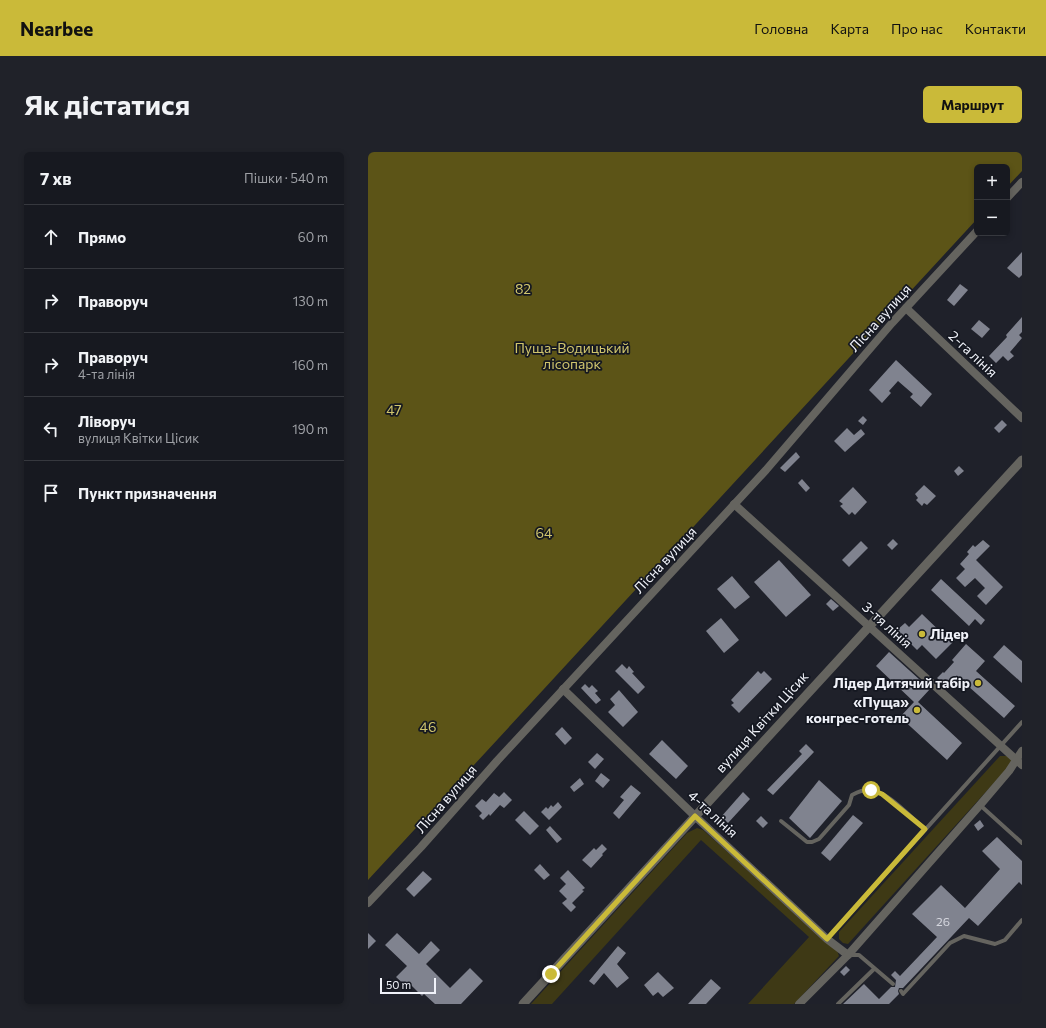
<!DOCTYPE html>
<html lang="uk">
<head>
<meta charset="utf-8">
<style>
  body { margin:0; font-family:Commissioner,sans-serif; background:#202229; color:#f1f3f6 }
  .controls { position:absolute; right:12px; top:12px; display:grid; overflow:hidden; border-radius:6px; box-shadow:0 2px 6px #0003 }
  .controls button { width:36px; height:36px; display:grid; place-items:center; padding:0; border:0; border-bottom:1px solid #36383e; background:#171920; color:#f1f3f6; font:20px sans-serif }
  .scale { position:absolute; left:12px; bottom:10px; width:56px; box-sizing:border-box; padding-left:4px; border:2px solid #f0f2f9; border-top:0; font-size:11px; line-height:14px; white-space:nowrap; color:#f0f2f9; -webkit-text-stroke:3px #151821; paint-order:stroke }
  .stop { position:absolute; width:12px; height:12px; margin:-9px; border:3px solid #caba39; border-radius:50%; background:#fff }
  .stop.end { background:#caba39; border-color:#fff; box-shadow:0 1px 4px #0008 }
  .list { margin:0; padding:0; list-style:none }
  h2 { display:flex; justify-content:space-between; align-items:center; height:52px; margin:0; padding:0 16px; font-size:17px }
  h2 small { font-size:13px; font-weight:400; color:#9ea0a5 }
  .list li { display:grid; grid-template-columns:26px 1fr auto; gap:12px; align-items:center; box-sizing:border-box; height:64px; padding:0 16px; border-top:1px solid #36383e }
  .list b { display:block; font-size:15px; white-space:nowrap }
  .list p { margin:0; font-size:13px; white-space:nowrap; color:#9ea0a5 }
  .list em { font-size:13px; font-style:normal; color:#9ea0a5 }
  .icon { flex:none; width:22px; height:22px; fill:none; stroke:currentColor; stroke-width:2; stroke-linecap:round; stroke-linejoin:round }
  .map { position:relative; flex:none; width:654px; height:852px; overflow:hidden; border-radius:6px }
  header { display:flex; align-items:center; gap:24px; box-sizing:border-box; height:56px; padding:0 20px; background:#caba39; color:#111 }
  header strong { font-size:19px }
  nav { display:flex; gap:22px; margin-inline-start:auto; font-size:14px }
  .intro { display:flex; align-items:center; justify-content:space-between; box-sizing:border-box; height:96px; padding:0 24px }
  h1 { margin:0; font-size:28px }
  .button { padding:10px 18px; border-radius:6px; background:#caba39; color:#111; font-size:14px; font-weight:700 }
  main { display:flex; gap:24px; padding:0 24px }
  aside { flex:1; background:#171920; border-radius:6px; box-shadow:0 2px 6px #0003 }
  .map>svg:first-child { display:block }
</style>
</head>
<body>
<header>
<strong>Nearbee</strong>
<nav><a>Головна</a><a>Карта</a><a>Про нас</a><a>Контакти</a></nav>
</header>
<div class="intro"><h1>Як дістатися</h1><a class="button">Маршрут</a></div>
<main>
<aside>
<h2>7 хв<small>Пішки · 540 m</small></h2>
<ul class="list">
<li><svg class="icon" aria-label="ahead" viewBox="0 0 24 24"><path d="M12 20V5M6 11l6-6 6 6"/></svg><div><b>Прямо</b></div><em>60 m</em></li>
<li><svg class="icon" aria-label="right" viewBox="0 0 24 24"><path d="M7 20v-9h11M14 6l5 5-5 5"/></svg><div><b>Праворуч</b></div><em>130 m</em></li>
<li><svg class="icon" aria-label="right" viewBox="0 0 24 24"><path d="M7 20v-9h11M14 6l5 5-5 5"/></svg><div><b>Праворуч</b><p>4-та лінія</p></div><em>160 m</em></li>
<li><svg class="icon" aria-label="left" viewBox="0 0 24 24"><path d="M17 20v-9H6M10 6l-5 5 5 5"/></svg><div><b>Ліворуч</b><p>вулиця Квітки Цісик</p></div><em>190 m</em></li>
<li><svg class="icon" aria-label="arrive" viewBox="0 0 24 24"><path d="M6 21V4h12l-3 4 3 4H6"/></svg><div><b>Пункт призначення</b></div></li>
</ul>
</aside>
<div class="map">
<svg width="654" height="852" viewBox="0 0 654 852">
  <rect width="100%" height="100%" fill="#1f212a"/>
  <g fill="#3e3915">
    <polygon points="632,604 639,604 643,607 644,611 480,792 475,791 471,787 471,780"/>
    <polygon points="329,676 335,678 469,798 471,804 426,852 380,852 441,785 333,688 184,852 163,852 319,681"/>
  </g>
  <polygon fill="#5c5417" points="0,0 654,0 654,19 639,35 639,15 609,15 609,67 0,728"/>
  <g fill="#80838f">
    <polygon points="654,100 654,123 651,126 639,116"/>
    <polygon points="592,132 600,138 586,154 579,148"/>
    <polygon points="654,165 654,180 651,183 654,186 642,200 646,204 640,209 635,204 628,211 621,204 639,185 638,183"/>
    <polygon points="611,168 622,177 614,186 603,177"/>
    <polygon points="528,208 564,242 553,255 542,245 545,242 530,229 521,239 523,241 514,251 501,238"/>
    <polygon points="495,264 499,268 495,273 490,269"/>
    <polygon points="634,268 639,273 631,281 626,276"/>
    <polygon points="479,276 486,283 493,277 497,282 477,300 466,289"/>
    <polygon points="428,300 432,305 417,320 412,316"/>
    <polygon points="591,314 596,319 590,324 586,319"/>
    <polygon points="434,327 442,336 438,340 430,331"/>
    <polygon points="556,333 568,344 559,353 556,351 554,354 548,348 550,346 547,342"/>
    <polygon points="485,335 499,350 487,363 484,360 481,363 472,354 475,352 471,349"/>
    <polygon points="525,387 530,392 524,398 519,393"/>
    <polygon points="615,388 622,394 608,408 635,435 618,453 609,444 617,436 607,426 597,435 588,426 597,417 592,412 601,402 599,400 605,393 607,395"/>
    <polygon points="493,389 500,396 481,415 474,408"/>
    <polygon points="411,408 443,443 418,465 386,430"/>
    <polygon points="364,424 382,445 367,457 349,437"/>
    <polygon points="573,427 617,468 613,473 607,467 601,474 563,438"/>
    <polygon points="463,447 471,454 465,459 458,452"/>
    <polygon points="554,462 579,486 585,480 590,485 568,507 554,493 549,498 529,478 537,471 541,475"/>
    <polygon points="353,466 371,488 356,501 338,479"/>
    <polygon points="598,492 617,509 608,519 647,554 636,566 591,526 581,537 569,526 575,520 576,521 586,510 584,508"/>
    <polygon points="636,493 654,509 654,531 625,505"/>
    <polygon points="521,500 562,537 550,550 594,591 579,608 532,565 546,550 508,514"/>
    <polygon points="254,512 259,517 261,514 266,520 264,521 277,535 270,542 247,519"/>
    <polygon points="390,519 393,522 396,519 404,527 371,561 363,553 366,551 363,548"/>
    <polygon points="217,532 221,536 224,533 230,539 227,541 233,548 228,552 213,536"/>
    <polygon points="251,538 270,560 255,575 240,560 247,553 242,547"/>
    <polygon points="194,575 204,586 197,593 187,582"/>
    <polygon points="294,588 320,614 308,627 281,602"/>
    <polygon points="438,592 446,600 405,643 399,638 434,602 431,599"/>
    <polygon points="229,601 236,607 227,617 220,610"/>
    <polygon points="233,621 242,628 235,636 227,629"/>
    <polygon points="212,626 216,632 206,640 202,635"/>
    <polygon points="451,628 474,649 442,686 421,666"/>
    <polygon points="263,633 273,641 251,667 245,661 256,648 252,645"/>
    <polygon points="136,640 144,648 136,656 132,653 122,664 121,662 115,668 111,664 114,661 107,654 114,647 118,650 126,641 131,645"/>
    <polygon points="375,640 382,647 360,671 353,665"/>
    <polygon points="190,650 194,655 181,668 173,660 178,655 180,657 183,653 185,655"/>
    <polygon points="156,659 171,674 162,683 147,668"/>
    <polygon points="485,663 495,671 462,709 453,701"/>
    <polygon points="393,664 400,671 395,676 388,669"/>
    <polygon points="612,668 616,674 610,679 606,673"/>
    <polygon points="182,674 194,687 189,691 178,678"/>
    <polygon points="629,685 654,709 654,733 651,730 610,774 601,766 535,836 531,836 530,839 531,842 521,852 475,852 496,832 511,847 523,835 527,835 528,828 523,823 527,819 532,824 569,785 544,762 573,733 597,756 632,717 614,699"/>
    <polygon points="234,692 239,697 234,702 235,703 223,716 214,708 226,696 228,698"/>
    <polygon points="172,712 182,723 176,728 166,718"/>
    <polygon points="200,718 217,736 214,738 216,739 204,751 208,755 203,760 194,751 199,747 191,739 198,732 192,726"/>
    <polygon points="55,719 64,727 46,745 38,737"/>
    <polygon points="0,781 8,789 0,797"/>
    <polygon points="29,781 51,802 63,789 72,798 58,812 82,836 102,816 115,829 93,852 67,852 56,842 54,844 43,833 40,836 28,825 39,814 17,793"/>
    <polygon points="250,794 258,801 249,812 261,826 249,836 236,821 226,833 221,829"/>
    <polygon points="478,814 482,818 476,824 472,820"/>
    <polygon points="290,820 306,836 295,845 290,840 285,844 276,833"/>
    <polygon points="343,827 353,836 338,852 320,852"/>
  </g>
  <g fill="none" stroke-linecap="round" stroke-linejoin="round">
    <g stroke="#65645f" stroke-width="4">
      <polyline points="612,653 654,691"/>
      <path d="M413,669L439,690H444L451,687L481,653L484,643C490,640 496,637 502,638C520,639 543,666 557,677"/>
      <polyline points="459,787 654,570"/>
      <polyline points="480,803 491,803 525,832"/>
      <polyline points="533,839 535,842 582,791 596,784 627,792 637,788 654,768"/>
      <polyline points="470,852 506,817"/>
    </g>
    <g stroke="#65645f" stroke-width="8">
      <polyline points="639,46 654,30"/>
      <polyline points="538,156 654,266"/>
      <polyline points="366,352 654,613"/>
      <polyline points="195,537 330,667 459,787 480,803"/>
      <polyline points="0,751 53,695 129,609 398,318 524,171 609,79"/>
      <polyline points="431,852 480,803 612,653 641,619 654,599"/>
    </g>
    <polyline stroke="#65645f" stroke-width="9" points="155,852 654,308"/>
  </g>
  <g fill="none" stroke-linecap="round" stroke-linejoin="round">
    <polyline stroke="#caba39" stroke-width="5" points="183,822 327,664 459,787 557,677 514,642 503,638"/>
  </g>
  <g fill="#caba39" stroke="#151821" stroke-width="1.5">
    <circle cx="554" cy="482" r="4"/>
    <circle cx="610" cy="531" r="4"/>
    <circle cx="549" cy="558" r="4"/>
  </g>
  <g text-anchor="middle" stroke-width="3.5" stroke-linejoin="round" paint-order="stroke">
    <g font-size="12" fill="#d4d6de">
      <text x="575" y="774">26</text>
    </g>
    <g font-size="14" fill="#d0c56d" stroke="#151821">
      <text x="155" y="142">82</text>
      <text x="204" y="201">Пуща-Водицький<tspan x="204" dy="16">лісопарк</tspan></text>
      <text x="26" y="263">47</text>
      <text x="176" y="386">64</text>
      <text x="60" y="580">46</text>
    </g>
    <g font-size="14" fill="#f0f2f9" stroke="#151821">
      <text transform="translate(512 166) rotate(-48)" y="5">Лісна вулиця</text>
      <text transform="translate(605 202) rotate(43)" y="5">2-га лінія</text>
      <text transform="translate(297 408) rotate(-47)" y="5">Лісна вулиця</text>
      <text transform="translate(519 473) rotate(42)" y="5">3-тя лінія</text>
      <text transform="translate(394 570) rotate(-48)" y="5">вулиця Квітки Цісик</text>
      <text transform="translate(78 647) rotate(-49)" y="5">Лісна вулиця</text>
      <text transform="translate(345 662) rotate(43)" y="5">4-та лінія</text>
    </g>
    <g font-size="14" font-weight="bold" fill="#f0f2f9" stroke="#151821" text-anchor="end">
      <text x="562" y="487" text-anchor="start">Лідер</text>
      <text x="602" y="536">Лідер Дитячий табір</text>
      <text x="541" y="555">«Пуща»<tspan x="541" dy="16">конгрес-готель</tspan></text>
    </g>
  </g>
</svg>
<div class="controls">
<button>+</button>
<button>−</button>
</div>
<div class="scale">50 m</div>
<div class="stop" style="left:503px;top:638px"></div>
<div class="stop end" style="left:183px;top:822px"></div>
</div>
</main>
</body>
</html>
